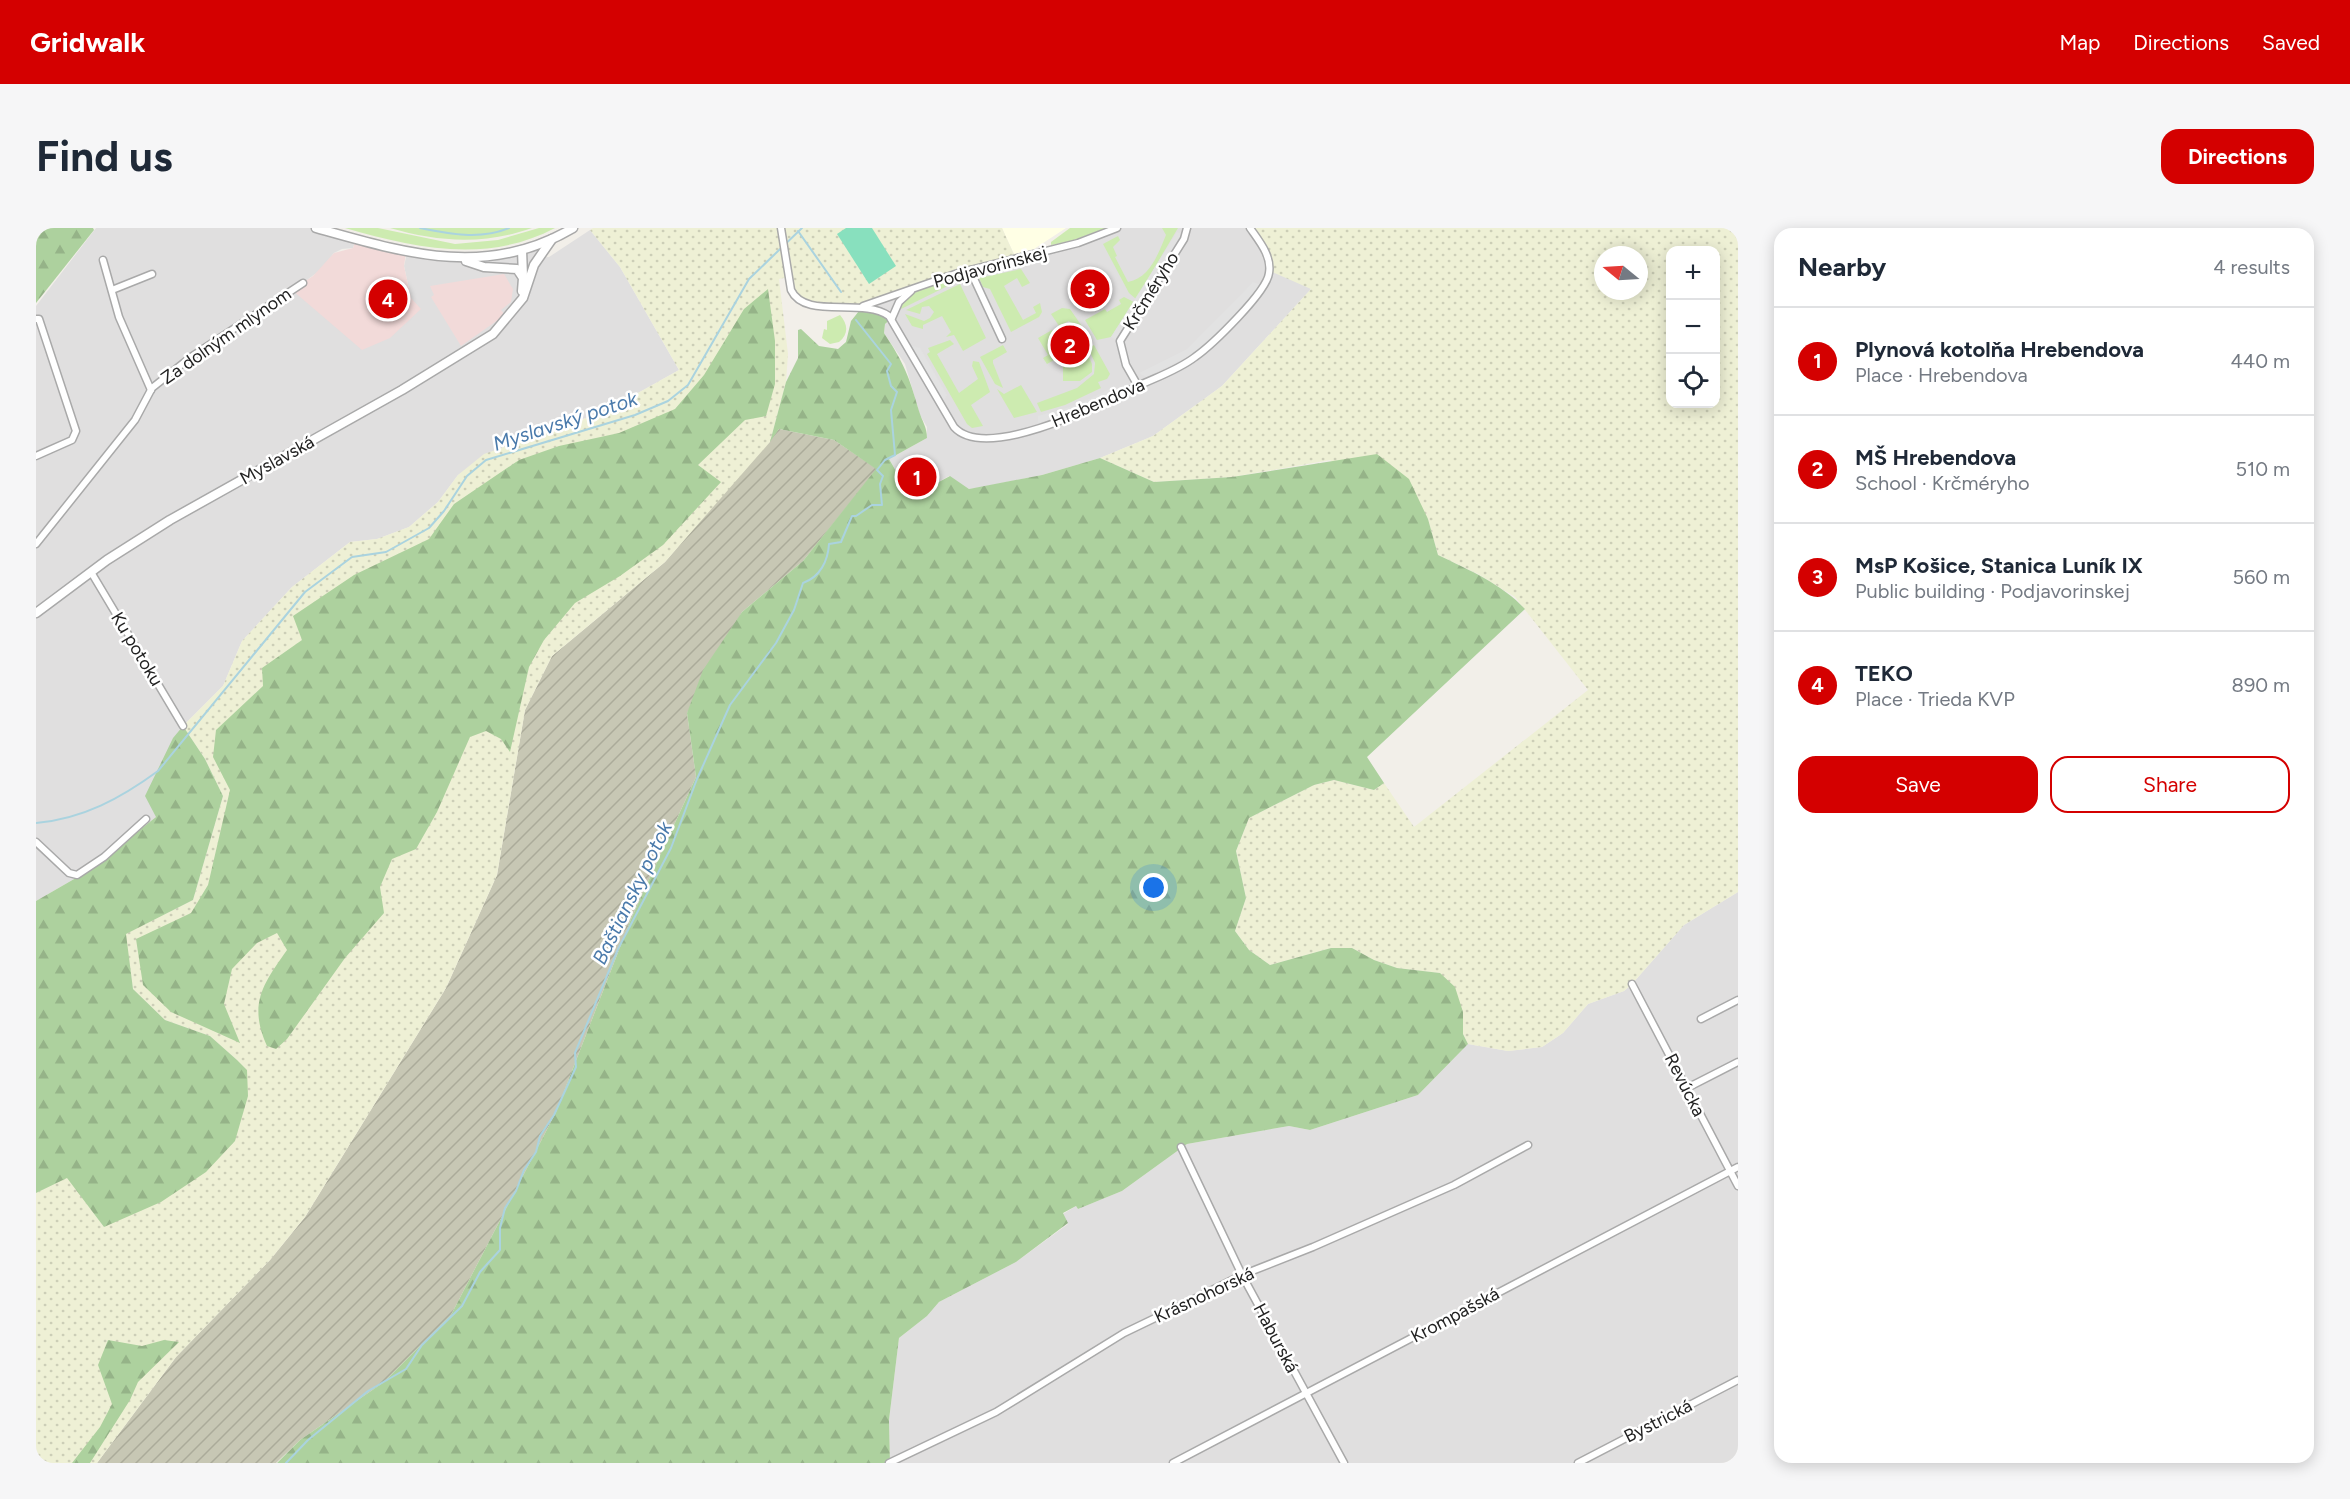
<!DOCTYPE html>
<html lang="en">
<head>
<meta charset="utf-8">
<style>
  body { margin:0; font-family:Figtree,sans-serif; background:#f6f6f7; color:#1f2937 }
  .controls { position:absolute; right:18px; top:18px; display:grid; overflow:hidden; border-radius:12px; box-shadow:0 3px 15px #0003 }
  .controls button { width:54px; height:54px; display:grid; place-items:center; padding:0; border:0; border-bottom:2px solid #e0e1e3; background:#fff; color:#1f2937; font:30px sans-serif }
  .compass { position:absolute; left:1558px; top:18px; width:54px; height:54px; border-radius:50%; background:#fff; box-shadow:0 3px 15px #0003; rotate:288deg }
  .you { position:absolute; left:1118px; top:660px; width:21px; height:21px; margin:-15px; border:4px solid #fff; border-radius:50%; background:#1a73e8; box-shadow:0 0 0 9px #1a73e833 }
  .badge { display:grid; place-items:center; width:39px; height:39px; border-radius:50%; background:#d40000; color:#fff; font-size:20px; font-weight:700 }
  .pin { position:absolute; translate:-50% -50%; border:3px solid #fff; box-shadow:0 2px 6px #0006 }
  .list { margin:0; padding:0; list-style:none }
  h2 { display:flex; justify-content:space-between; align-items:center; height:78px; margin:0; padding:0 24px; font-size:26px }
  h2 small { font-size:20px; font-weight:400; color:#747a83 }
  .list li { display:grid; grid-template-columns:39px 1fr auto; gap:18px; align-items:center; box-sizing:border-box; height:108px; padding:0 24px; border-top:2px solid #e0e1e3 }
  .list b { display:block; font-size:22px; white-space:nowrap }
  .list p { margin:0; font-size:20px; white-space:nowrap; color:#747a83 }
  .list em { font-size:20px; font-style:normal; color:#747a83 }
  .actions { display:flex; gap:12px; padding:18px 24px }
  .actions a { flex:1; padding:14px 0; border:2px solid #d40000; border-radius:18px; text-align:center; font-size:21px; color:#d40000 }
  .actions .main { background:#d40000; color:#fff }
  .icon { flex:none; width:33px; height:33px; fill:none; stroke:currentColor; stroke-width:2; stroke-linecap:round; stroke-linejoin:round }
  .map { position:relative; flex:none; width:1702px; height:1235px; overflow:hidden; border-radius:18px }
  header { display:flex; align-items:center; gap:36px; box-sizing:border-box; height:84px; padding:0 30px; background:#d40000; color:#fff }
  header strong { font-size:28px }
  nav { display:flex; gap:33px; margin-inline-start:auto; font-size:21px }
  .intro { display:flex; align-items:center; justify-content:space-between; box-sizing:border-box; height:144px; padding:0 36px }
  h1 { margin:0; font-size:42px }
  .button { padding:15px 27px; border-radius:18px; background:#d40000; color:#fff; font-size:21px; font-weight:700 }
  main { display:flex; gap:36px; padding:0 36px }
  aside { flex:1; background:#fff; border-radius:18px; box-shadow:0 3px 15px #0003 }
  .map>svg:first-child { display:block }
</style>
</head>
<body>
<header>
<strong>Gridwalk</strong>
<nav><a>Map</a><a>Directions</a><a>Saved</a></nav>
</header>
<div class="intro"><h1>Find us</h1><a class="button">Directions</a></div>
<main>
<div class="map">
<svg width="1702" height="1235" viewBox="0 0 1702 1235">
  <defs>
    <pattern id="construction-furrows" width="10" height="10" patternUnits="userSpaceOnUse" patternTransform="scale(1.5)"><rect width="10" height="10" fill="#c7c7b4"/><path d="M-1 1l2-2M0 10L10 0M9 11l2-2" fill="none" stroke="#abab9a"/></pattern>
    <pattern id="farmland-dots" width="8" height="8" patternUnits="userSpaceOnUse" patternTransform="scale(1.5)"><rect width="8" height="8" fill="#eef0d5"/><path d="M2 2h.1M6 6h.1" fill="none" stroke="#ccceb7" stroke-width="1.8" stroke-linecap="round"/></pattern>
    <pattern id="forest-firs" width="22" height="20" patternUnits="userSpaceOnUse" patternTransform="scale(1.5)"><rect width="22" height="20" fill="#add19e"/><path d="M5 1l3.5 6h-7zM16 11l3.5 6h-7z" fill="#95b388"/></pattern>
  </defs>
  <rect width="100%" height="100%" fill="#f2efe9"/>
  <g fill="#e0dfdf">
    <polygon points="60,0 280,0 320,11 317,20 306,21 298,25 283,43 267,55 375,70 368,38 371,25 445,29 515,12 503,30 513,29 554,2 584,39 643,142 568,184 476,214 422,247 402,274 373,299 341,311 314,314 256,359 206,413 187,458 147,498 120,589 52,643 0,673 0,78"/>
    <polygon points="1081,0 1214,0 1275,61 1186,158 1117,208 1064,230 1006,247 941,260 933,261 913,248 875,269 853,231 891,210 891,199 884,187 869,136 848,105 849,96 856,91 827,78 922,45 1013,23"/>
    <polygon points="1702,664 1702,1235 854,1235 853,1192 863,1110 891,1088 903,1074 980,1034 1032,996 1027,986 1040,978 1042,981 1086,963 1151,916 1253,898 1274,902 1382,867 1432,816 1472,823 1506,819 1527,805 1552,776 1588,763 1596,756 1648,697"/>
  </g>
  <g fill="#f2dad9">
    <polygon points="320,11 370,25 368,38 375,70 385,81 354,110 326,122 256,62 277,48 298,25 317,20"/>
    <polygon points="468,46 477,61 475,74 465,82 469,87 425,118 395,69 398,67 394,58"/>
  </g>
  <polygon fill="#ffffe5" points="966,0 1030,0 998,21 978,26"/>
  <polygon fill="url(#construction-furrows)" points="743,201 798,212 841,241 767,333 706,384 651,485 660,549 595,691 520,884 415,1087 348,1154 264,1212 240,1235 61,1235 140,1129 234,1032 269,989 410,760 461,647 489,482 516,428 629,334"/>
  <g fill="url(#farmland-dots)" fill-rule="evenodd">
    <polygon points="557,0 966,0 980,31 934,42 827,78 780,78 758,67 752,49 743,51 752,126 750,154 734,214 629,334 516,428 489,482 461,647 410,760 269,989 234,1032 140,1129 61,1235 0,1235 0,965 31,949 68,999 201,832 174,808 129,792 97,761 89,706 157,672 187,568 169,531 147,498 187,458 206,413 256,359 314,314 341,311 373,299 402,274 422,247 448,226 568,184 643,142 584,39 554,2"/>
    <path d="M1214,0H1702V664L1648,697L1596,756L1588,763L1552,776L1527,805L1506,819L1472,823L1432,816L1427,806V784L1404,745L1361,740L1338,732L1316,720H1295L1234,737L1213,722L1199,703L1210,670L1200,623L1213,590L1278,557L1298,552L1338,562L1348,555L1378,599L1552,462L1479,369L1442,346L1402,327L1392,291L1294,232L1196,249L1118,254L1064,230L1117,208L1186,158L1275,61L1234,43V38ZM1634,22H1680V176H1634ZM1567,27H1603V63H1567Z"/>
  </g>
  <g fill="#cdebb0">
    <path d="M309,0H342L419,16L462,12L503,0H519C451,36 379,20 309,0Z"/>
    <path d="M354,0H496C448,17 402,14 354,0Z"/>
    <polygon points="1034,0 1070,0 1035,13 1015,17 1015,14"/>
    <path d="M1126,0H1142L1100,71L1093,65L1067,16L1082,8L1084,12L1077,19L1081,28L1079,29L1092,54C1114,50 1122,26 1130,7Z"/>
    <polygon points="985,41 994,55 986,59 981,50 968,58 987,92 1000,85 997,79 1004,75 1006,84 1003,89 975,104 954,61 947,59 943,50"/>
    <path d="M919,50H928L865,81C867,63 904,56 919,50Z"/>
    <polygon points="924,56 950,110 927,123 918,107 910,109 915,104 906,88 887,97 887,101 876,98 869,86 888,93 894,90 898,84 893,78 886,79 884,86 870,82"/>
    <polygon points="1088,69 1098,74 1075,109 1061,112 1049,92 1069,81 1071,84 1085,76 1083,72"/>
    <polygon points="1026,80 1034,81 1052,107 1049,117 1033,126 1041,119 1038,113 1042,110 1033,93 1023,98 1015,86"/>
    <path d="M804,87C812,96 813,106 803,114L794,116L786,110L788,101L791,102V93Z"/>
    <polygon points="1016,102 1028,118 1021,122 1025,128 1011,136 1007,130 1012,127 1002,110"/>
    <polygon points="914,112 918,116 901,126 923,165 942,151 936,138 937,133 943,134 954,164 935,177 947,198 936,200 931,196 891,126 894,124 892,120"/>
    <polygon points="967,117 971,124 957,132 957,135 967,160 959,156 944,129"/>
    <polygon points="1058,117 1074,146 1071,151 1062,154 1065,160 1029,177 1005,184 1001,175 1041,160 1058,146 1059,135 1052,120"/>
    <polygon points="1042,124 1052,127 1056,136 1056,144 1044,153 1027,153 1027,136"/>
    <polygon points="985,157 1001,184 978,190 961,161 968,166"/>
  </g>
  <g fill="url(#forest-firs)">
    <polygon points="0,0 57,0 58,2 0,75"/>
    <path d="M732,61L739,113V156L730,188L709,192L662,237L685,254L627,317L584,348L539,375L508,412L493,439L474,524L465,511L450,503L434,509L401,584L380,621L356,631L344,659L348,685L309,730L251,811L240,821L231,818C212,776 227,756 251,722L241,705L221,715L196,741L188,776L204,815L135,784L107,757L100,711L155,685L172,657L194,562L177,529L180,502L227,458L226,440L266,412L257,388L318,347L393,311L418,276L483,232L523,218L583,205L639,181L668,147L708,81Z"/>
    <path d="M827,78L856,90L849,96L848,105C868,135 873,148 883,183C886,193 891,199 891,210L853,231L875,269L914,248L933,261L1006,247L1064,230L1118,254L1196,249L1341,226L1373,251L1392,291L1402,327C1433,342 1466,356 1489,381L1331,529L1348,555L1338,562L1298,552L1278,557L1213,590L1200,623L1210,670L1199,703L1213,722L1234,737L1295,720H1316L1338,732L1361,740L1404,745L1419,759L1427,784V806L1432,816L1382,867L1274,902L1253,898L1151,916L1086,963L1042,981L1040,978L1027,985L1032,995L980,1034L903,1074L891,1088L863,1110L853,1192L854,1235H241L264,1212L348,1154L415,1087L520,884L595,691L660,549L651,485L667,442L706,384L767,333L840,241L798,212L743,201L734,214L750,154L762,130V102L765,101L783,118L802,121L810,114L815,93Z"/>
    <polygon points="147,498 169,531 187,568 157,672 90,706 97,761 129,792 174,808 201,832 211,842 212,868 199,913 170,944 125,974 68,999 31,950 0,965 0,673 52,643 120,589 109,568 137,510"/>
    <polygon points="72,1112 106,1118 128,1112 143,1114 102,1154 94,1172 54,1235 36,1235 64,1199 76,1176 62,1137"/>
  </g>
  <polygon fill="#88e0be" points="810,0 836,0 860,38 833,56 801,6"/>
  <g fill="#e2e2e2">
    <polygon points="1141,4 1146,6 1144,12 1080,112 1075,109"/>
    <polygon points="1217,54 1226,57 1218,67 1160,125 1110,149 1103,145 1151,121"/>
    <polygon points="876,118 884,120 911,167 907,174"/>
    <polygon points="1078,159 1080,164 1035,186 1002,195 1002,188 1041,177"/>
  </g>
  <g fill="none" stroke-linecap="round" stroke-linejoin="round">
    <g stroke="#aad3df" stroke-width="2">
      <path d="M384,0C414,6 444,12 473,0"/>
      <polyline points="762,3 805,64"/>
      <path d="M0,595C47,591 85,570 122,543L269,364L316,329L350,324L393,300L408,283L431,248L450,232L599,187L632,173L652,157L713,51L766,0"/>
      <path d="M250,1235L272,1212L332,1163L370,1141L386,1117L426,1078L444,1044L464,1022V1000L469,980L480,963L488,942L500,924L504,908L518,887L540,839L539,825L582,721L635,620L661,551L694,477L740,415L758,382L767,355C784,349 792,333 793,316L805,314L816,288H820L836,277H846L844,256L847,248L841,242L849,232L859,227L855,182L861,164L855,158L851,143L855,136L820,92"/>
    </g>
    <defs>
      <g id="minor">
        <path d="M745,0L755,62C769,92 826,69 853,88L918,199C950,235 1067,175 1102,158C1121,149 1142,142 1159,129C1176,117 1231,64 1233,45C1236,28 1223,13 1214,0"/>
        <polyline points="67,32 83,89 115,162"/>
        <polyline points="934,42 966,111"/>
        <polyline points="76,62 116,46"/>
        <polyline points="827,78 922,45 1042,15 1081,0"/>
        <polyline points="856,90 863,74 875,63"/>
        <polyline points="0,91 3,91 40,203 36,212 0,228"/>
        <polyline points="1102,158 1090,137 1084,113 1148,11 1151,0"/>
        <polyline points="0,316 99,192 116,160 155,129 267,55"/>
        <polyline points="55,344 147,498"/>
        <polyline points="0,614 33,645 41,647 68,629 110,591"/>
        <polyline points="1596,756 1702,958"/>
        <polyline points="1665,791 1702,772"/>
        <polyline points="1651,860 1702,834"/>
        <polyline points="1145,919 1206,1047 1308,1235"/>
        <polyline points="853,1235 960,1184 1088,1105 1142,1079 1206,1047 1277,1019 1418,957 1492,917"/>
        <polyline points="1137,1235 1702,939"/>
        <polyline points="1542,1235 1702,1152"/>
      </g>
      <g id="tertiary">
        <path d="M280,0C369,25 451,51 537,0"/>
        <polyline points="486,22 487,48"/>
        <polyline points="430,33 448,39 481,41 487,50 486,63"/>
        <polyline points="0,385 71,332 134,292 366,162 457,106 487,70 498,37 516,11"/>
      </g>
    </defs>
    <use href="#minor" stroke="#a9a9a9" stroke-width="9"/>
    <use href="#tertiary" stroke="#a9a9a9" stroke-width="11"/>
    <use href="#minor" stroke="#fff" stroke-width="6"/>
    <use href="#tertiary" stroke="#fff" stroke-width="8"/>
  </g>
  <g text-anchor="middle" stroke-width="5" stroke-linejoin="round" paint-order="stroke">
    <g font-size="18" fill="#222" stroke="#fff">
      <text transform="translate(954 39) rotate(-15)" y="6">Podjavorinskej</text>
      <text transform="translate(1115 63) rotate(-58)" y="6">Krčméryho</text>
      <text transform="translate(190 108) rotate(-35)" y="6">Za dolným mlynom</text>
      <text transform="translate(1062 175) rotate(-23)" y="6">Hrebendova</text>
      <text transform="translate(241 232) rotate(-29)" y="6">Myslavská</text>
      <text transform="translate(101 421) rotate(59)" y="6">Ku potoku</text>
      <text transform="translate(1649 857) rotate(63)" y="6">Revúcka</text>
      <text transform="translate(1168 1067) rotate(-25)" y="6">Krásnohorská</text>
      <text transform="translate(1419 1087) rotate(-28)" y="6">Krompašská</text>
      <text transform="translate(1240 1110) rotate(62)" y="6">Haburská</text>
      <text transform="translate(1622 1193) rotate(-27)" y="6">Bystrická</text>
    </g>
    <g font-size="20" font-style="italic" fill="#4a7aab" stroke="#fff">
      <text transform="translate(529 193) rotate(-18)" y="7">Myslavský potok</text>
      <text transform="translate(596 665) rotate(-64)" y="7">Baštiansky potok</text>
    </g>
  </g>
</svg>
<div class="controls">
<button>+</button>
<button>−</button>
<button><svg class="icon" aria-label="locate" viewBox="0 0 24 24"><circle cx="12" cy="12" r="6"/><path d="M12 2v4M12 18v4M2 12h4M18 12h4"/></svg></button>
</div>
<svg class="compass" viewBox="-18 -18 36 36"><path d="M0-13l5 13h-10z" fill="#e53935"/><path d="M0 13l5-13h-10z" fill="#747a83"/></svg>
<div class="you"></div>
<div class="pin badge" style="left:881px;top:249px">1</div>
<div class="pin badge" style="left:1034px;top:117px">2</div>
<div class="pin badge" style="left:1054px;top:61px">3</div>
<div class="pin badge" style="left:352px;top:71px">4</div>
</div>
<aside>
<h2>Nearby<small>4 results</small></h2>
<ul class="list">
<li><span class="badge">1</span><div><b>Plynová kotolňa Hrebendova</b><p>Place · Hrebendova</p></div><em>440 m</em></li>
<li><span class="badge">2</span><div><b>MŠ Hrebendova</b><p>School · Krčméryho</p></div><em>510 m</em></li>
<li><span class="badge">3</span><div><b>MsP Košice, Stanica Luník IX</b><p>Public building · Podjavorinskej</p></div><em>560 m</em></li>
<li><span class="badge">4</span><div><b>TEKO</b><p>Place · Trieda KVP</p></div><em>890 m</em></li>
</ul>
<div class="actions"><a class="main">Save</a><a>Share</a></div>
</aside>
</main>
</body>
</html>
